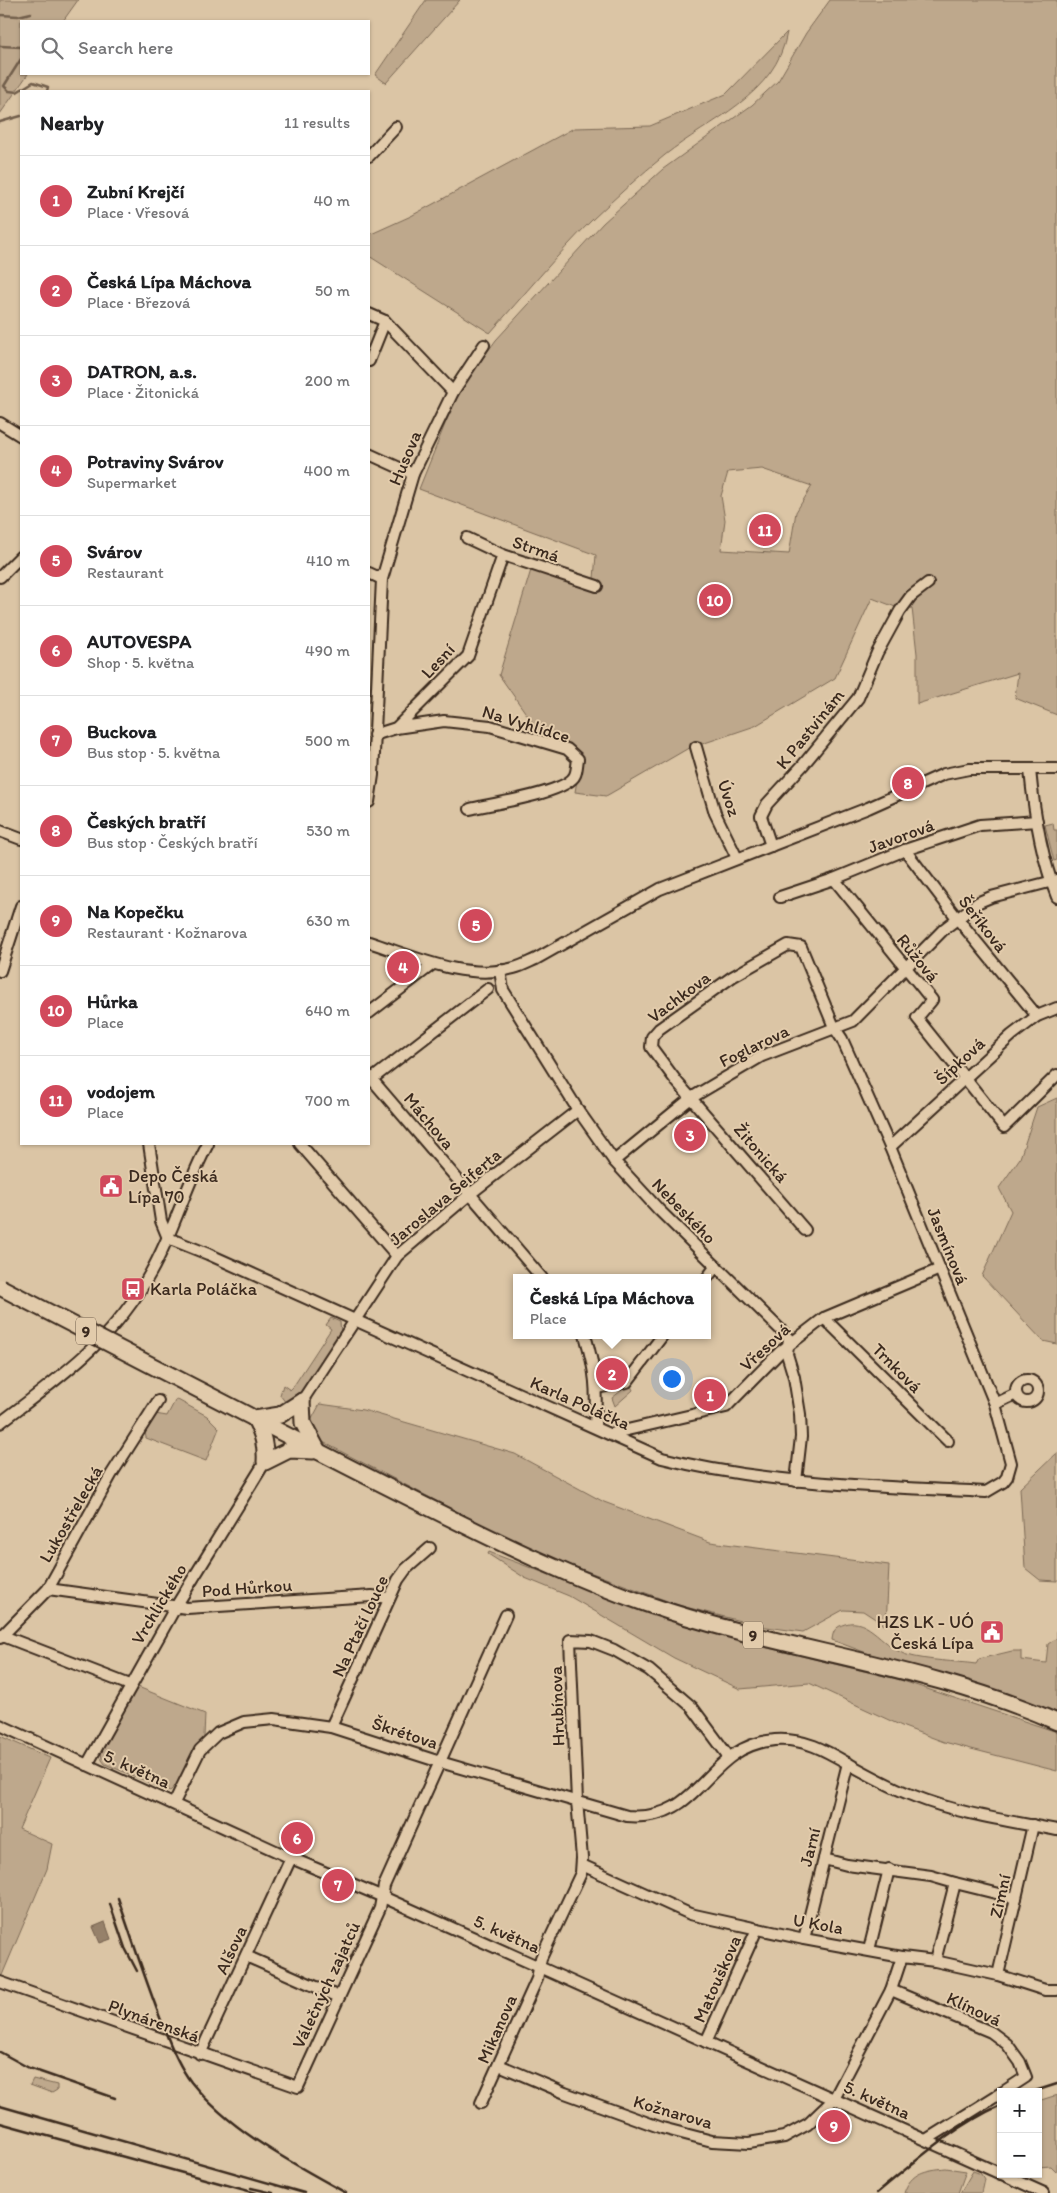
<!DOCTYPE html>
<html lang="en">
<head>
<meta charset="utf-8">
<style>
  body { margin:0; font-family:Itim,sans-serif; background:#f6f6f6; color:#202124 }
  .controls { position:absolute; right:15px; bottom:15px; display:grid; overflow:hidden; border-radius:0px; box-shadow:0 1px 4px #0004 }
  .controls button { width:45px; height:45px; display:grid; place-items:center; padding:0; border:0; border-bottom:1px solid #e0e0e0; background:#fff; color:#202124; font:25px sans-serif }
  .you { position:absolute; left:671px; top:1378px; width:18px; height:18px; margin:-12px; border:4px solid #fff; border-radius:50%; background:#1a73e8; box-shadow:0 0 0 8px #1a73e833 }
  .badge { display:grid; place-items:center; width:32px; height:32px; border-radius:50%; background:#d1495b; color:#fff; font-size:16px; font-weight:700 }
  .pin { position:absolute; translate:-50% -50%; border:2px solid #fff; box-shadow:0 1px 5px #0006 }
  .popup { position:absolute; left:513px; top:1274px; width:198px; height:65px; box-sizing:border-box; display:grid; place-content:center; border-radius:0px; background:#fff; filter:drop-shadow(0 1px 4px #0005); font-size:16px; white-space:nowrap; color:#757577 }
  .popup b { font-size:19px; color:#202124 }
  .popup::after { content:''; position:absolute; left:50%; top:100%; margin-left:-10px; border:10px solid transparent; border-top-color:#fff }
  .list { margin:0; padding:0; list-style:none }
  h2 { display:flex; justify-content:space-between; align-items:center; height:65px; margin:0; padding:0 20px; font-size:21px }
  h2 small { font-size:16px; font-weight:400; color:#757577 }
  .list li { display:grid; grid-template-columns:32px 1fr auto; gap:15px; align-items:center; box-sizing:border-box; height:90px; padding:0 20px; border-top:1px solid #e0e0e0 }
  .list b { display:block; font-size:19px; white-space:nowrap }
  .list p { margin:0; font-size:16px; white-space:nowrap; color:#757577 }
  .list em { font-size:16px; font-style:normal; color:#757577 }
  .icon { flex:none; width:28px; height:28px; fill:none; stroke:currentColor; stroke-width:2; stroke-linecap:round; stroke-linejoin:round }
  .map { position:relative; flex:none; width:1057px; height:2193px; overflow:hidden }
  .search { position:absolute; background:#fff; box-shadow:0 1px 4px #0004; left:20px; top:20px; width:350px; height:55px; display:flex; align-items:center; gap:12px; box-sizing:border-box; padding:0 18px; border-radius:0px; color:#757577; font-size:19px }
  .panel { position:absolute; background:#fff; box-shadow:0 1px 4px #0004; left:20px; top:90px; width:350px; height:1055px; border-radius:0px }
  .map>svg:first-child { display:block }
</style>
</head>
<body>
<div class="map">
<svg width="1057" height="2193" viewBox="0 0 1057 2193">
  <rect width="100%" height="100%" fill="#dbc5a5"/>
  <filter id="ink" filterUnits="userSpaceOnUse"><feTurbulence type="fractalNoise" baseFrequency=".02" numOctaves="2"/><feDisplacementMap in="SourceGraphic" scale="10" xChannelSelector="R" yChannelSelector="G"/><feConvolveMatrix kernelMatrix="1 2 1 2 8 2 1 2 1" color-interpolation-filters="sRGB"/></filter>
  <g filter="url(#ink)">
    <g fill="#bea88c" stroke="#7c6955" fill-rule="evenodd">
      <polygon points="0,0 78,0 63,21 21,21 21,74 28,74 0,114"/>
      <polygon points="426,0 460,0 386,83 375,75"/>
      <path d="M830,0H1057V715L1015,698L1018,673L917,704V654L912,608H898L872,598L835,678L755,726L687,749L606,796L575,792L581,757L564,742L537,729L499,675L531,570L593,590L596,555L419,489L458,392L496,340L603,223L663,169L752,105L778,81L806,33ZM762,469L812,486L796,512L789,554L721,550L725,520L721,496L728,472Z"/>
      <path d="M787,32C777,95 709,120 665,155C640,175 615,198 592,220C556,256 523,296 490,333L369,256V235L411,216L574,128L650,126L726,94Z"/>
      <polygon points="1053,823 1054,830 1057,830 1057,860 1054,861 1045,825"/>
      <polygon points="1057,1098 1057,1344 1043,1341 982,1276 1011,1211 999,1188 1020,1158 1037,1107"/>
      <polygon points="331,1318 340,1322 341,1333 302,1393 289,1407 280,1395 283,1385 290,1390 293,1387 331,1329 326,1325"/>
      <polygon points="630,1384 633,1390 615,1406 612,1398"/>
      <polygon points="176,1399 207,1416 219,1428 206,1461 146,1438 145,1431 155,1414 167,1416"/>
      <polygon points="320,1404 363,1410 515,1454 604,1502 710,1542 889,1565 886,1626 863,1611 843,1610 803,1632 760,1626 678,1605 533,1551 319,1440 306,1430"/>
      <polygon points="1057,1453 1057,1581 1040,1580 1025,1568 1020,1488"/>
      <polygon points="489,1552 647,1612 764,1647 897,1679 1057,1732 1057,1771 944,1742 904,1727 809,1683 740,1689 674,1658 569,1596 525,1578 488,1554"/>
      <path d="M1057,1615V1713L961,1679L880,1658L832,1640C833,1631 835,1627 845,1624C869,1616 885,1649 907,1655C929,1661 954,1661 976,1664L979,1659L1012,1651H1021V1660L1046,1663L1048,1644L1057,1638Z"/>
      <polygon points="138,1687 205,1714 204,1737 179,1783 170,1791 105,1764 102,1760 101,1751"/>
      <polygon points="0,1736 50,1758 19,1829 52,1844 47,1869 0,1980"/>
      <polygon points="33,2079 57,2085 57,2090 52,2093 30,2085"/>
      <polygon points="1057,2095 1057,2172 1051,2166 1038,2167 1038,2101"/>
      <path d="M946,2168L966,2171L958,2193H904C911,2172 926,2170 946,2168Z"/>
      <polygon points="973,2171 981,2174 984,2179 981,2193 960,2193"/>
    </g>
    <polygon fill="#96816a" stroke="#725e4c" points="105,1922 111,1939 100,1943 93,1927"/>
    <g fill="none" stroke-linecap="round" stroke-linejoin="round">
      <g stroke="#725e4c" stroke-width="2.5">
        <polyline points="0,15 18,16 31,13"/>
        <polyline points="0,46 21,47"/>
        <polyline points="21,59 4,86 9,91 17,92 33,82 48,87 47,91"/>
        <polyline points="0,122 21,116"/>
      </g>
      <defs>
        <g id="minor">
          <polyline points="369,156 396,127"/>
          <polyline points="369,314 385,321 453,392"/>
          <polyline points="369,361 385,321"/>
          <polyline points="0,423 21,436"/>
          <polyline points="369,454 413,474"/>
          <polyline points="467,538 503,555 597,586"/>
          <polyline points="369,573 382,579"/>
          <polyline points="0,577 21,556"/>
          <path d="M396,728L444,721L490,726L567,749L578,759C577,764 577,771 575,775C568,793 490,804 470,809"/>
          <polyline points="374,735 396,728 468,656 503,555"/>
          <polyline points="696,747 715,813 737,858"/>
          <path d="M1030,770C1034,812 1041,857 1057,897"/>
          <polyline points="369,802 373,775 382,579 413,474 453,392 484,345"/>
          <polyline points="0,831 21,839"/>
          <polyline points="771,846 761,816 767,804 803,765 858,698 877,653 900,611 911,596 928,583"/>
          <polyline points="905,850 957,918 1037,1016"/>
          <polyline points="834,879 932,1000 917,1018 1004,1127 1057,1075"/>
          <polyline points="780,897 834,879 905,850 980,825 1037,821"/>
          <path d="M369,942C415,957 465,981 514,968C522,966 529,962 536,959L660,889L868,808L944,774L969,769H1057"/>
          <polyline points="500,970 503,990 578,1110 614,1161 659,1210 789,1338 787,1354 794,1377 800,1414 801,1437 796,1481"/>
          <polyline points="0,971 21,906"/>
          <polyline points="369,1013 433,964"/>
          <polyline points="369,1076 542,1278"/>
          <polyline points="372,1079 488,989"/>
          <polyline points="149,1144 161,1221 168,1238"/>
          <polyline points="300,1144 397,1256"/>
          <polyline points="890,1147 1012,1035 1037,1016 1057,1008"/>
          <polyline points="614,1161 691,1098 762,1056 853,1021 944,929 979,902 991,897 1057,880"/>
          <path d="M168,1238L208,1254L662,1458C767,1485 878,1486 986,1492L1003,1482L1007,1477L1011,1463L995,1404L890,1147L842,1039L834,1027L801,947L788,945L732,977L659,1029L652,1037L651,1047L677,1082L805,1230"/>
          <polyline points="707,1278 716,1266"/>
          <polyline points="824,1318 948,1441"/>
          <path d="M585,1335C596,1372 597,1389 595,1427"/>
          <circle cx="1027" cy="1391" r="11"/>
          <polyline points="597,1388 627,1382 663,1335"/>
          <polyline points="302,1401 397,1256 470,1194 578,1110"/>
          <polyline points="995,1404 1016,1394"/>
          <path d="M0,1423C60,1377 114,1340 151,1272C174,1231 186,1185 208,1144"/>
          <polyline points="610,1434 726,1407 780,1352 824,1318 940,1269"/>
          <polyline points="48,1589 187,1608 372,1596 389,1598"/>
          <polyline points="3,1636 130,1685"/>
          <polyline points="0,1638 48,1589 111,1475 158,1401"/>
          <polyline points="0,1725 291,1858 383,1897 1001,2174"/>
          <polyline points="331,1727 398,1580 406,1569 430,1548"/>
          <polyline points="87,1765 175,1608 265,1462"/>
          <path d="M174,1803L200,1750L218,1733L244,1722L274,1719L331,1727L440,1762L627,1816C703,1823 704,1746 775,1740C804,1738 825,1750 849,1764C869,1775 892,1788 914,1796C959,1814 1009,1821 1057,1830"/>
          <polyline points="824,1859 847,1865 931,1876 955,1883 1016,1898"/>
          <polyline points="582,1865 690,1914 804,1939 902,1957 935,1961 998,1975 1045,1990 1057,1990"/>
          <polyline points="804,1939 848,1763"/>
          <polyline points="869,1950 889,1869"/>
          <polyline points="246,1956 339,1997"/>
          <polyline points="935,1961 955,1883"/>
          <polyline points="998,1975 1033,1825"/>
          <polyline points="0,1982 298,2087 380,1908 384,1886 506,1615"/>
          <polyline points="891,1990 991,2032 1007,2044 1020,2062 1026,2077 1003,2092"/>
          <polyline points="706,2042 757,1929"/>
          <polyline points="200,2054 291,1858"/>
          <polyline points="499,2065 565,2093 662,2128 712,2141 749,2143 784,2137 808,2124 834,2099 891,1990 902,1957"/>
          <polyline points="481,2103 537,1979 541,1958 581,1873 582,1858 577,1801 570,1640 591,1641 614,1650 649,1670 692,1707 729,1757"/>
          <polyline points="926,2140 1001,2093"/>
          <polyline points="1002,2174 1044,2193"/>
        </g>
        <g id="primary">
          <path d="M172,1376C258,1420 345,1466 432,1509C502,1544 572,1578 647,1604C781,1651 926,1664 1057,1722"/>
          <polyline points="302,1401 303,1423 318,1451"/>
          <path d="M255,1419C263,1434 266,1446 265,1462L289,1450L313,1451"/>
          <polyline points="255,1419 280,1415 302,1401"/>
        </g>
      </defs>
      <use href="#minor" stroke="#3b2a1e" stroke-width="14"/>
      <use href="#primary" stroke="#3b2a1e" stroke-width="19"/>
      <use href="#minor" stroke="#e2cbab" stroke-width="10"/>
      <use href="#primary" stroke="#e2cbab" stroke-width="15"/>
      <g stroke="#3b2a1e" stroke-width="2.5">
        <path d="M118,1898C133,1942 147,1985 164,2028C171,2047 179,2066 191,2082C230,2131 292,2163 346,2193"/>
        <polyline points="110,1904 125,1948 137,1971"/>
        <polyline points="0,2052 29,2068 115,2098"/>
        <polyline points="1032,2092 1057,2084"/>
        <polyline points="0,2106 304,2193"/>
        <polyline points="0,2123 256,2193"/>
        <polyline points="251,2188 273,2193"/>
        <path d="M877,2193C916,2161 954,2126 1001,2105"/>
      </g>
      <defs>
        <polyline id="primary-bridge" points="0,1287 172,1376"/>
      </defs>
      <use href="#primary-bridge" stroke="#3b2a1e" stroke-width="19" stroke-linecap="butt"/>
      <use href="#primary-bridge" stroke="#e2cbab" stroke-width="15"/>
    </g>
  </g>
  <defs>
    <symbol id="civic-square" viewBox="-11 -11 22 22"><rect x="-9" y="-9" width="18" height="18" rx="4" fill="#d1495b" stroke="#e2cbab"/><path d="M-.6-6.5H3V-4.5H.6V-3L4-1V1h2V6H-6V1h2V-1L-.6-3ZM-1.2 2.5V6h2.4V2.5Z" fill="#fff"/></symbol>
    <symbol id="bus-square" viewBox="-11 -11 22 22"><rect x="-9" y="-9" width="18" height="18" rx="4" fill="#d1495b" stroke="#e2cbab"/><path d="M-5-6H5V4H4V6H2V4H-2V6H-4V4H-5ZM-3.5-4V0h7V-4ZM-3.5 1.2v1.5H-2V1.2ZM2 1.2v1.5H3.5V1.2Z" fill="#fff"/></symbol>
  </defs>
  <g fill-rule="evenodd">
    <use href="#civic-square" x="97" y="1172" width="28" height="28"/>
    <use href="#bus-square" x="119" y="1275" width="28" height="28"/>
    <use href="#civic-square" x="978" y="1618" width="28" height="28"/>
  </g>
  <g text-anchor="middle" stroke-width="4" stroke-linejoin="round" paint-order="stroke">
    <g fill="#e2cbab" stroke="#6d5a48" stroke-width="1">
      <rect x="76" y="1317.5" width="20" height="27" rx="4"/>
      <rect x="743" y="1621.5" width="20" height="27" rx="4"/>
    </g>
    <g font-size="16" font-weight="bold" fill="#3b2a1e">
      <text x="86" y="1337">9</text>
      <text x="753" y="1641">9</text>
    </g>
    <g font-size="18" fill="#3b2a1e" stroke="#e2cbab">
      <text transform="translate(405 458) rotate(-67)" y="6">Husova</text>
      <text transform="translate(536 549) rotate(19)" y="6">Strmá</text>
      <text transform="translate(438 661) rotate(-47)" y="6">Lesní</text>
      <text transform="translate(526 724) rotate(17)" y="6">Na Vyhlídce</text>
      <text transform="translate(810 729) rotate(-51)" y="6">K Pastvinám</text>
      <text transform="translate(729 798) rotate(71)" y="6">Úvoz</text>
      <text transform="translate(901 836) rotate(-20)" y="6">Javorová</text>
      <text transform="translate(983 924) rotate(52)" y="6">Šeříková</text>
      <text transform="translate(918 958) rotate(51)" y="6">Růžová</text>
      <text transform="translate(679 997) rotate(-37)" y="6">Vachkova</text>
      <text transform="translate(754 1046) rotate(-26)" y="6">Foglarova</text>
      <text transform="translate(960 1061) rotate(-43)" y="6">Šípková</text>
      <text transform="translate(429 1121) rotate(50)" y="6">Máchova</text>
      <text transform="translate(761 1153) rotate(49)" y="6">Žitonická</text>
      <text transform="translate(445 1197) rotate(-40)" y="6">Jaroslava Seiferta</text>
      <text transform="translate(684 1211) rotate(46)" y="6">Nebeského</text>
      <text transform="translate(948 1246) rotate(68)" y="6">Jasmínová</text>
      <text transform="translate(765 1347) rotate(-43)" y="6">Vřesová</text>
      <text transform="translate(897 1368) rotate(45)" y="6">Trnková</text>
      <text transform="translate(580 1403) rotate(24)" y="6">Karla Poláčka</text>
      <text transform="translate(71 1514) rotate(-60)" y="6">Lukostřelecká</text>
      <text transform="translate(247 1588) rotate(-4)" y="6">Pod Hůrkou</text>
      <text transform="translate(159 1604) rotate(-59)" y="6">Vrchlického</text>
      <text transform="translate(360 1626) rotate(-65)" y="6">Na Ptačí louce</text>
      <text transform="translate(557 1706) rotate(-92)" y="6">Hrubínova</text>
      <text transform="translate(405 1733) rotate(18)" y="6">Škrétova</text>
      <text transform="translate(137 1769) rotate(24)" y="6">5. května</text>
      <text transform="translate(810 1847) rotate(-76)" y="6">Jarní</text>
      <text transform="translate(1000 1896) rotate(-77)" y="6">Zimní</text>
      <text transform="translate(818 1924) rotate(10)" y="6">U Kola</text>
      <text transform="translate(507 1934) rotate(24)" y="6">5. května</text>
      <text transform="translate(231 1950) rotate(-65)" y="6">Alšova</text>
      <text transform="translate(717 1979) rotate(-66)" y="6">Matouškova</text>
      <text transform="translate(326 1985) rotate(-65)" y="6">Válečných zajatců</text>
      <text transform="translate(974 2009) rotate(25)" y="6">Klínová</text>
      <text transform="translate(154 2021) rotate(20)" y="6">Plynárenská</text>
      <text transform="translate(497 2029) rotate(-66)" y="6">Mikanova</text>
      <text transform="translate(877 2100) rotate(24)" y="6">5. května</text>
      <text transform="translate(673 2112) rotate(16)" y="6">Kožnarova</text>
    </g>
    <g font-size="18" fill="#3b2a1e" stroke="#e2cbab" text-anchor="start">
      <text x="128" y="1182">Depo Česká<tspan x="128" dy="21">Lípa 70</tspan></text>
      <text x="150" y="1295">Karla Poláčka</text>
      <text x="974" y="1628" text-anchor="end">HZS LK - UÓ<tspan x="974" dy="21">Česká Lípa</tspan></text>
    </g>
  </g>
</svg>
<div class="controls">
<button>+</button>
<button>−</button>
</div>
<div class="you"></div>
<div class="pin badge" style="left:710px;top:1395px">1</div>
<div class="pin badge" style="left:612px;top:1374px">2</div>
<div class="popup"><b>Česká Lípa Máchova</b>Place</div>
<div class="pin badge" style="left:690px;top:1135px">3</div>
<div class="pin badge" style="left:403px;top:967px">4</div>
<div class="pin badge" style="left:476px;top:925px">5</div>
<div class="pin badge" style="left:297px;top:1838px">6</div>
<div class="pin badge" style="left:338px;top:1885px">7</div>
<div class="pin badge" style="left:908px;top:783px">8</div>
<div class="pin badge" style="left:834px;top:2126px">9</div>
<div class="pin badge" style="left:715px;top:600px">10</div>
<div class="pin badge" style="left:765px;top:530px">11</div>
<div class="search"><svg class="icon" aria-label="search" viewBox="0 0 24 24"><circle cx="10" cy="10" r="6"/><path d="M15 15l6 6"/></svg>Search here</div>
<section class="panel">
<h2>Nearby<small>11 results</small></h2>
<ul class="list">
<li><span class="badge">1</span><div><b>Zubní Krejčí</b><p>Place · Vřesová</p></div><em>40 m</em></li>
<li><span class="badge">2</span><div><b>Česká Lípa Máchova</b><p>Place · Březová</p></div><em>50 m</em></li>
<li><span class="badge">3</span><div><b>DATRON, a.s.</b><p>Place · Žitonická</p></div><em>200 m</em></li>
<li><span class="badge">4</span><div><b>Potraviny Svárov</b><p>Supermarket</p></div><em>400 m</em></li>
<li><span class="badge">5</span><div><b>Svárov</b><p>Restaurant</p></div><em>410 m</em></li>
<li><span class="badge">6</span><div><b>AUTOVESPA</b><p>Shop · 5. května</p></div><em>490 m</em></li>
<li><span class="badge">7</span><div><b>Buckova</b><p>Bus stop · 5. května</p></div><em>500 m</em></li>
<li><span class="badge">8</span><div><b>Českých bratří</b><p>Bus stop · Českých bratří</p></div><em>530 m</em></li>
<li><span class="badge">9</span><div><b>Na Kopečku</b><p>Restaurant · Kožnarova</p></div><em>630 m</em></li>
<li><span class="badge">10</span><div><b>Hůrka</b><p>Place</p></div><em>640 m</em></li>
<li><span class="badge">11</span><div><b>vodojem</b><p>Place</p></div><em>700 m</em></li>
</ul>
</section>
</div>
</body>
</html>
